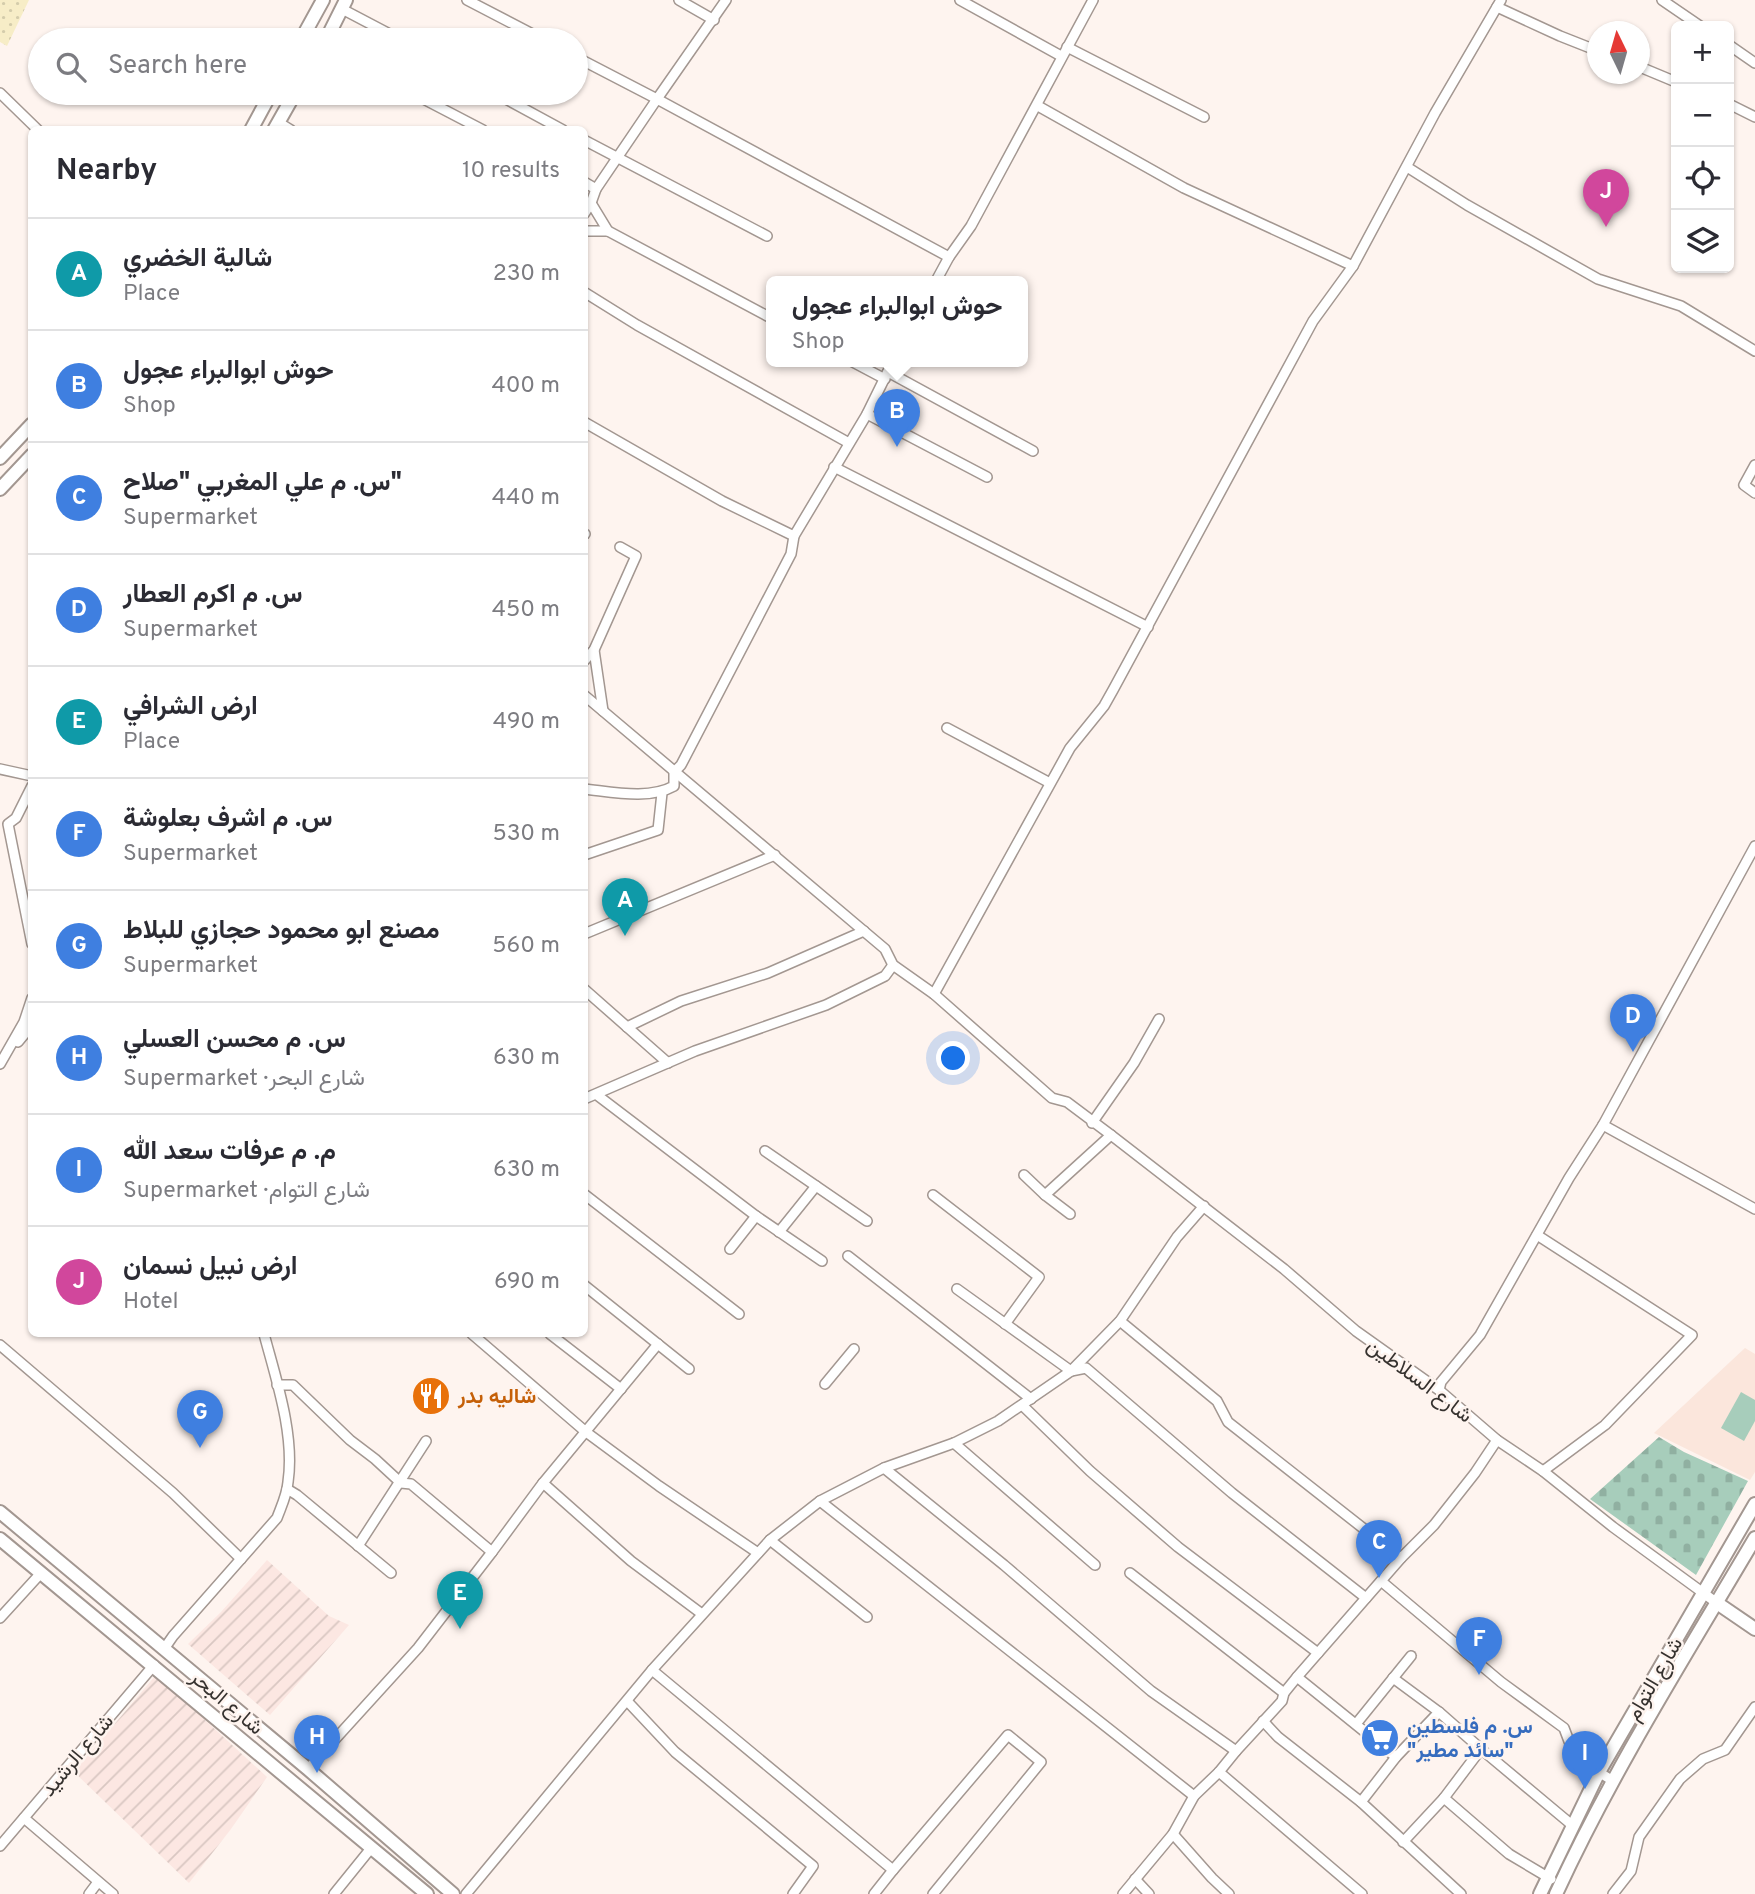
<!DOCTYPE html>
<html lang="en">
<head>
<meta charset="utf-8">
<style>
  body { margin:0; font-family:Overpass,Vazirmatn,sans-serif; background:#f2f2f3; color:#2b2b33 }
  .controls { position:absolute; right:21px; top:21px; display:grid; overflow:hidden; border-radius:10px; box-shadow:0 2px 5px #0004 }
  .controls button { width:63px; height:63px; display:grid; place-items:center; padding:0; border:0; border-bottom:2px solid #e1e1e2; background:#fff; color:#2b2b33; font:35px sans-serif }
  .compass { position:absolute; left:1587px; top:21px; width:63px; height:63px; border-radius:50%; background:#fff; box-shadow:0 2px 5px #0004; rotate:355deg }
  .you { position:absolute; left:954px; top:1059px; width:24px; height:24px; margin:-18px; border:5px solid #fff; border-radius:50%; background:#1a73e8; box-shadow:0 0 0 10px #1a73e833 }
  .badge { display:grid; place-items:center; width:46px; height:46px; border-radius:50%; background:#08744d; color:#fff; font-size:23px; font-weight:700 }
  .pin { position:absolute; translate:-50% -58px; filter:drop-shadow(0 2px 4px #0008) }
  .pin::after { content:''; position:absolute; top:37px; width:24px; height:21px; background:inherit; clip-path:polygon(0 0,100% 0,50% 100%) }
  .popup { position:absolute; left:766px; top:276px; width:262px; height:91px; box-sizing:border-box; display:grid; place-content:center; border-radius:10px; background:#fff; filter:drop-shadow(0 2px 5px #0005); font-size:23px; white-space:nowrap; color:#7c7c81 }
  .popup b { font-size:26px; color:#2b2b33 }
  .popup::after { content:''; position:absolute; left:50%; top:100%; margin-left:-14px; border:14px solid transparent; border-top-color:#fff }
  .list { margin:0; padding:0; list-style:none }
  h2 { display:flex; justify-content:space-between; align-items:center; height:91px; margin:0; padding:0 28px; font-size:30px }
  h2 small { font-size:23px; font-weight:400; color:#7c7c81 }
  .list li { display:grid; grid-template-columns:46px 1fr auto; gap:21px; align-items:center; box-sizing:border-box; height:112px; padding:0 28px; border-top:2px solid #e1e1e2 }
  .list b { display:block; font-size:26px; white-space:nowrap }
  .list p { margin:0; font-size:23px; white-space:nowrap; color:#7c7c81 }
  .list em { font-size:23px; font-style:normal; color:#7c7c81 }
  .icon { flex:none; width:38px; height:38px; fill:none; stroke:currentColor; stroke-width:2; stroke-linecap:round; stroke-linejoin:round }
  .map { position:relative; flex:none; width:1755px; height:1894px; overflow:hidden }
  .search { position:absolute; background:#fff; box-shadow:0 2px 5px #0004; left:28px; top:28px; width:560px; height:77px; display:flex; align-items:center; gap:18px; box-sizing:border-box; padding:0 24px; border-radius:38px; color:#7c7c81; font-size:26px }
  .panel { position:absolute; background:#fff; box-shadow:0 2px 5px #0004; left:28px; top:126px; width:560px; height:1211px; border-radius:10px }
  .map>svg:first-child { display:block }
</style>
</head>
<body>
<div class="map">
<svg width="1755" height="1894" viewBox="0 0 1755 1894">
  <defs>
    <pattern id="industrial-furrows" width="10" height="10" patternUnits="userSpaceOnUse" patternTransform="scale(1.75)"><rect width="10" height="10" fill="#fce7e2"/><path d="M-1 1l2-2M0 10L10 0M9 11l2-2" fill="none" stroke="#d9c7c2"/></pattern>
    <pattern id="sand-dots" width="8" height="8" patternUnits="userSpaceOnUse" patternTransform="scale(1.75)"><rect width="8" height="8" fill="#f7edc7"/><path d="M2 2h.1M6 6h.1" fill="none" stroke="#d4ccab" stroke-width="1.8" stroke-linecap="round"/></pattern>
    <pattern id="cemetery-stones" width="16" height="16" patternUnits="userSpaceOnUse" patternTransform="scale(1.75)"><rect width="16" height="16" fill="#a7cdbb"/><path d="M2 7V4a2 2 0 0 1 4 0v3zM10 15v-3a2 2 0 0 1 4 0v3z" fill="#90b0a1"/></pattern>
  </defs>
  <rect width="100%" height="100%" fill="#fef4ef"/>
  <g fill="url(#industrial-furrows)">
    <polygon points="267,1560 329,1616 349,1625 270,1715 188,1644 221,1612"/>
    <polygon points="156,1675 267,1777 231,1829 189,1883 74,1772"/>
  </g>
  <polygon fill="#fbe6dc" points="1745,1348 1755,1354 1755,1472 1750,1480 1654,1433"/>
  <polygon fill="url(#sand-dots)" points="0,0 29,0 7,46 0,42"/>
  <polygon fill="url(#cemetery-stones)" points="1659,1437 1684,1452 1748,1481 1696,1575 1590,1499"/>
  <polygon fill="#a7cdbb" points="1741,1392 1755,1400 1755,1421 1744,1441 1721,1428"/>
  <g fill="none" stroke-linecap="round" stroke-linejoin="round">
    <defs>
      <g id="minor">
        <polyline points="467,0 544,40"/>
        <polyline points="679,0 714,20"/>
        <polyline points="960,0 1061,56"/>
        <polyline points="1662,0 1700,26"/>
        <polyline points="1497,7 1560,36 1598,51"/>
        <polyline points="342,9 401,40"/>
        <polyline points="1729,45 1755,63"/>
        <polyline points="1067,47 1204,117"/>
        <polyline points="576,57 657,99 726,0"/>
        <polyline points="1640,67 1676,82"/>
        <polyline points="0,93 38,130"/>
        <polyline points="412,93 483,130"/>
        <polyline points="495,93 563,130"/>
        <polyline points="1729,104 1755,117"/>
        <polyline points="1038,106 1184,188 1353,266"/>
        <polyline points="278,122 291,130"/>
        <polyline points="584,140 767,236"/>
        <polyline points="1407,167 1467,205 1598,279 1681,306 1755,351"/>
        <polyline points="584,182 596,189"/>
        <polyline points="591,203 596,189 657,99 949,257"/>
        <polyline points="584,214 591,203 608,231 771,318"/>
        <polyline points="584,231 608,231"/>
        <polyline points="936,281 949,257 971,226 1093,0"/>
        <polyline points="584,292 637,325 849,443"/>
        <polyline points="851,361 885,379"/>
        <polyline points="888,372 1033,451"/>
        <polyline points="867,414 987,477"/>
        <polyline points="584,422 722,501 794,536"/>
        <polyline points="1755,465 1744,485 1755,493"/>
        <polyline points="834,467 1148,627"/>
        <polyline points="584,534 585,534"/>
        <polyline points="594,650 603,711"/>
        <polyline points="584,661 594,650 636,556 620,547"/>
        <polyline points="584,695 885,949 893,965 934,994 1052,1098 1067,1102 1111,1135 1284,1269 1356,1331 1439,1390 1497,1440 1543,1471 1613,1527 1717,1603"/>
        <polyline points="947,728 1050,783"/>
        <polyline points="0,769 32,776"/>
        <polyline points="32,786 16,818 8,824 32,944"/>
        <path d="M584,789C613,792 649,800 674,786V772L681,765L791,554L794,536L867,414L893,361"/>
        <polyline points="584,855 658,830 662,793"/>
        <polyline points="584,934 775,855"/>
        <polyline points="584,989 668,1063"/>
        <polyline points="934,994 1070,748 1104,706 1113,690 1313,321 1353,266 1435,113 1501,0"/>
        <polyline points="627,1027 681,1001 768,973 864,931"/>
        <polyline points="18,1042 32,1025"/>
        <polyline points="0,1064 24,1022 32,998"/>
        <polyline points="597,1095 756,1216 822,1261"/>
        <polyline points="584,1099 695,1051 826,1005 885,976 893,965"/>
        <polyline points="1092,1123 1134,1063 1159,1019"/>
        <polyline points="1603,1125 1755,1209"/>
        <polyline points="765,1151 867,1221"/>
        <polyline points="1024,1175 1045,1195 1111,1135"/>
        <polyline points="584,1194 739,1314"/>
        <polyline points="933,1195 1039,1277 1005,1324"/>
        <polyline points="1045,1195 1070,1214"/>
        <polyline points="779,1232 816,1186"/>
        <polyline points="1537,1235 1692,1335 1605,1425 1543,1471"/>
        <polyline points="730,1249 756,1216"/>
        <polyline points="848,1256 1031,1399"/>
        <polyline points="584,1285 689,1369"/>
        <polyline points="957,1289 1071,1371 1086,1368 1232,1493 1366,1598"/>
        <polyline points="1120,1321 1217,1401 1228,1422 1401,1558"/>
        <polyline points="472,1334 586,1432 659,1486 758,1553"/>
        <polyline points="550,1334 621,1389"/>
        <polyline points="0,1345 173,1493 241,1559"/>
        <polyline points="825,1384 854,1349"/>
        <polyline points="277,1385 293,1385 350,1440 375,1459 401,1483 411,1484 492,1552 543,1483 658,1344"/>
        <polyline points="1439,1390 1441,1382 1480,1335 1569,1178 1603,1125 1755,846"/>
        <polyline points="1022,1405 1090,1471 1178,1547 1318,1653"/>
        <polyline points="954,1443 1095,1565"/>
        <polyline points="884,1468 1004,1565 1151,1691 1236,1751"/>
        <polyline points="543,1483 631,1561 702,1614"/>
        <polyline points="287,1489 297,1495 391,1573"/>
        <polyline points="820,1501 1194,1796"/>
        <polyline points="770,1540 867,1617"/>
        <polyline points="358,1546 426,1441"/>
        <polyline points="1130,1573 1284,1693"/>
        <polyline points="1381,1581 1501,1682 1564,1728 1575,1757 1613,1781"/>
        <polyline points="0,1618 41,1573"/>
        <path d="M164,1649L173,1636L277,1518C281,1507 287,1495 288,1482C295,1435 276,1379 264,1334"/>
        <polyline points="652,1670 893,1870 874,1894"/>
        <polyline points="1297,1677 1396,1757"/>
        <polyline points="1393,1678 1439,1712 1481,1749 1444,1798 1403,1842"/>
        <polyline points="628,1702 675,1752 813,1866 793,1894"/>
        <polyline points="1263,1721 1278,1737 1361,1802 1461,1894"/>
        <polyline points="1356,1724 1411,1656"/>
        <polyline points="1481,1749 1572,1825"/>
        <polyline points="308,1769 418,1648 492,1552"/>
        <polyline points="1219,1772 1362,1894"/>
        <polyline points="1444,1798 1509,1854 1551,1879"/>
        <polyline points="1361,1802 1396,1757 1439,1712"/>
        <polyline points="24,1818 113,1894"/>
        <polyline points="1173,1834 1212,1878 1229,1894"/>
        <polyline points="0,1846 154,1665"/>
        <polyline points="893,1870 1008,1735 1041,1762 933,1894"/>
        <polyline points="1135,1879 1149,1894"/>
        <polyline points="89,1894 98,1882"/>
        <polyline points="334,1894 372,1847"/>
        <polyline points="466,1894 652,1670 770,1540 820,1501 884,1468 954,1443 998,1421 1071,1371 1120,1321 1177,1237 1204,1206"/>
        <polyline points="1123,1894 1173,1834 1194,1796 1219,1772 1236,1751 1282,1701 1284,1693 1297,1677 1401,1558 1434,1525 1475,1473 1497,1440"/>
        <polyline points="1613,1894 1631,1871 1639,1837 1680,1779 1703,1759 1725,1750 1755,1707"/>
      </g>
      <g id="secondary">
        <polyline points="301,40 323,0"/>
        <polyline points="326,40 346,0"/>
        <polyline points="251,130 271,93"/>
        <polyline points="274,130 295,93"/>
        <polyline points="0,458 32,424"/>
        <polyline points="0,489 32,455"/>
        <polyline points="0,1512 308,1769 453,1894"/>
        <polyline points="0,1539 427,1894"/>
        <polyline points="1717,1603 1755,1629"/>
        <polyline points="1540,1894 1599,1772 1755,1504"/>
        <path d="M1556,1894C1613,1770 1686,1655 1755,1538"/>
      </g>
    </defs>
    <use href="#minor" stroke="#a39791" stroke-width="12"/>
    <use href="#secondary" stroke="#a39791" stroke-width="16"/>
    <use href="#minor" stroke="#fff" stroke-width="9"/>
    <use href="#secondary" stroke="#fff" stroke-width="12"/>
  </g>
  <defs>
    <symbol id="restaurant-disc" viewBox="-11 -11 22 22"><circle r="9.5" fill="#e8710a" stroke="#fef4ef"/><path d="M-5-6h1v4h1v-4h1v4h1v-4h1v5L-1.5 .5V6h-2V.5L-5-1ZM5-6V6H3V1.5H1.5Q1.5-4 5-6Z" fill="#fff"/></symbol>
    <symbol id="supermarket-disc" viewBox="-11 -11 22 22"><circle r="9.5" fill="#3f7fe0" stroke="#fef4ef"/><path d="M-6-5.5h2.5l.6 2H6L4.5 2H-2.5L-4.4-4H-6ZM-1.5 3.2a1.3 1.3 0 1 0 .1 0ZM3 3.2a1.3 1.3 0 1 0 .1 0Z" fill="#fff"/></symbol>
  </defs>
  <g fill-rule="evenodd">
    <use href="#restaurant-disc" x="409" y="1374" width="44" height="44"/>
    <use href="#supermarket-disc" x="1358" y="1716" width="44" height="44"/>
  </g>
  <g text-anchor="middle" stroke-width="5" stroke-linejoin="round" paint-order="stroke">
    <g font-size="21" fill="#36322f" stroke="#fef4ef">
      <text transform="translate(1420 1380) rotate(37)" y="7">شارع السلاطين</text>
      <text transform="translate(1654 1679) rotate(-60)" y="7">شارع التوام</text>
      <text transform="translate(227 1702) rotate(40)" y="7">شارع البحر</text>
      <text transform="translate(77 1755) rotate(-50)" y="7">شارع الرشيد</text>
    </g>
    <g font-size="21" font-weight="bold" fill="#c56008" stroke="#fef4ef" text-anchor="start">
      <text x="458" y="1403">شاليه بدر</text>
    </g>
    <g font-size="21" font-weight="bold" fill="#366cbe" stroke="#fef4ef" text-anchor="start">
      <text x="1407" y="1733">س. م فلسطين<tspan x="1407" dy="24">"سائد مطير"</tspan></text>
    </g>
  </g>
</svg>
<div class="controls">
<button>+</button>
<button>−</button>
<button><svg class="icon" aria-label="locate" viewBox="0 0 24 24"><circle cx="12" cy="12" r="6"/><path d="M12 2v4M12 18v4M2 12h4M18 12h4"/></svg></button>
<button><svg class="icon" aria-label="layers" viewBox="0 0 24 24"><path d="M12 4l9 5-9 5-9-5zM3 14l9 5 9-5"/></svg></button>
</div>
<svg class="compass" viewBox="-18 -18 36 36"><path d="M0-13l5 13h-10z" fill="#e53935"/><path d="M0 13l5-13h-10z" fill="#7c7c81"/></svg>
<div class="you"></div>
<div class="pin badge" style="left:625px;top:936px;background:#0f9aa8">A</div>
<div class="pin badge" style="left:897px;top:447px;background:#3f7fe0">B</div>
<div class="popup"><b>حوش ابوالبراء عجول</b>Shop</div>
<div class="pin badge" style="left:1379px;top:1578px;background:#3f7fe0">C</div>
<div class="pin badge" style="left:1633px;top:1052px;background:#3f7fe0">D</div>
<div class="pin badge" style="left:460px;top:1629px;background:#0f9aa8">E</div>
<div class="pin badge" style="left:1479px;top:1675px;background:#3f7fe0">F</div>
<div class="pin badge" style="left:200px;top:1448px;background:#3f7fe0">G</div>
<div class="pin badge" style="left:317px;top:1773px;background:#3f7fe0">H</div>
<div class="pin badge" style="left:1585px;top:1789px;background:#3f7fe0">I</div>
<div class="pin badge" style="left:1606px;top:227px;background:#d1479c">J</div>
<div class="search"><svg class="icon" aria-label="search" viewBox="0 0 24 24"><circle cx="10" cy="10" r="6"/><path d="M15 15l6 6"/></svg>Search here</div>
<section class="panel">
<h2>Nearby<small>10 results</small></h2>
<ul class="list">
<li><span class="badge" style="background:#0f9aa8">A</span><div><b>شالية الخضري</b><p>Place</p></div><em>230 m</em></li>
<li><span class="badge" style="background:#3f7fe0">B</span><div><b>حوش ابوالبراء عجول</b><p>Shop</p></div><em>400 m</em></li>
<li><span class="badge" style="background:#3f7fe0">C</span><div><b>س. م علي المغربي &quot;صلاح&quot;</b><p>Supermarket</p></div><em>440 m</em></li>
<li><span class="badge" style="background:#3f7fe0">D</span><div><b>س. م اكرم العطار</b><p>Supermarket</p></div><em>450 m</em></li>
<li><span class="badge" style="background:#0f9aa8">E</span><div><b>ارض الشرافي</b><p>Place</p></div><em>490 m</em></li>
<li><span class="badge" style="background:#3f7fe0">F</span><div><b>س. م اشرف بعلوشة</b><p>Supermarket</p></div><em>530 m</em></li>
<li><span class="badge" style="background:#3f7fe0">G</span><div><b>مصنع ابو محمود حجازي للبلاط</b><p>Supermarket</p></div><em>560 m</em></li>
<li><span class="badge" style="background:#3f7fe0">H</span><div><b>س. م محسن العسلي</b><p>Supermarket · شارع البحر</p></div><em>630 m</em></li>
<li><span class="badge" style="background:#3f7fe0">I</span><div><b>م. م عرفات سعد الله</b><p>Supermarket · شارع التوام</p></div><em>630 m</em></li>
<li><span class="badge" style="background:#d1479c">J</span><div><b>ارض نبيل نسمان</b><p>Hotel</p></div><em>690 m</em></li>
</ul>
</section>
</div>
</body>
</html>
